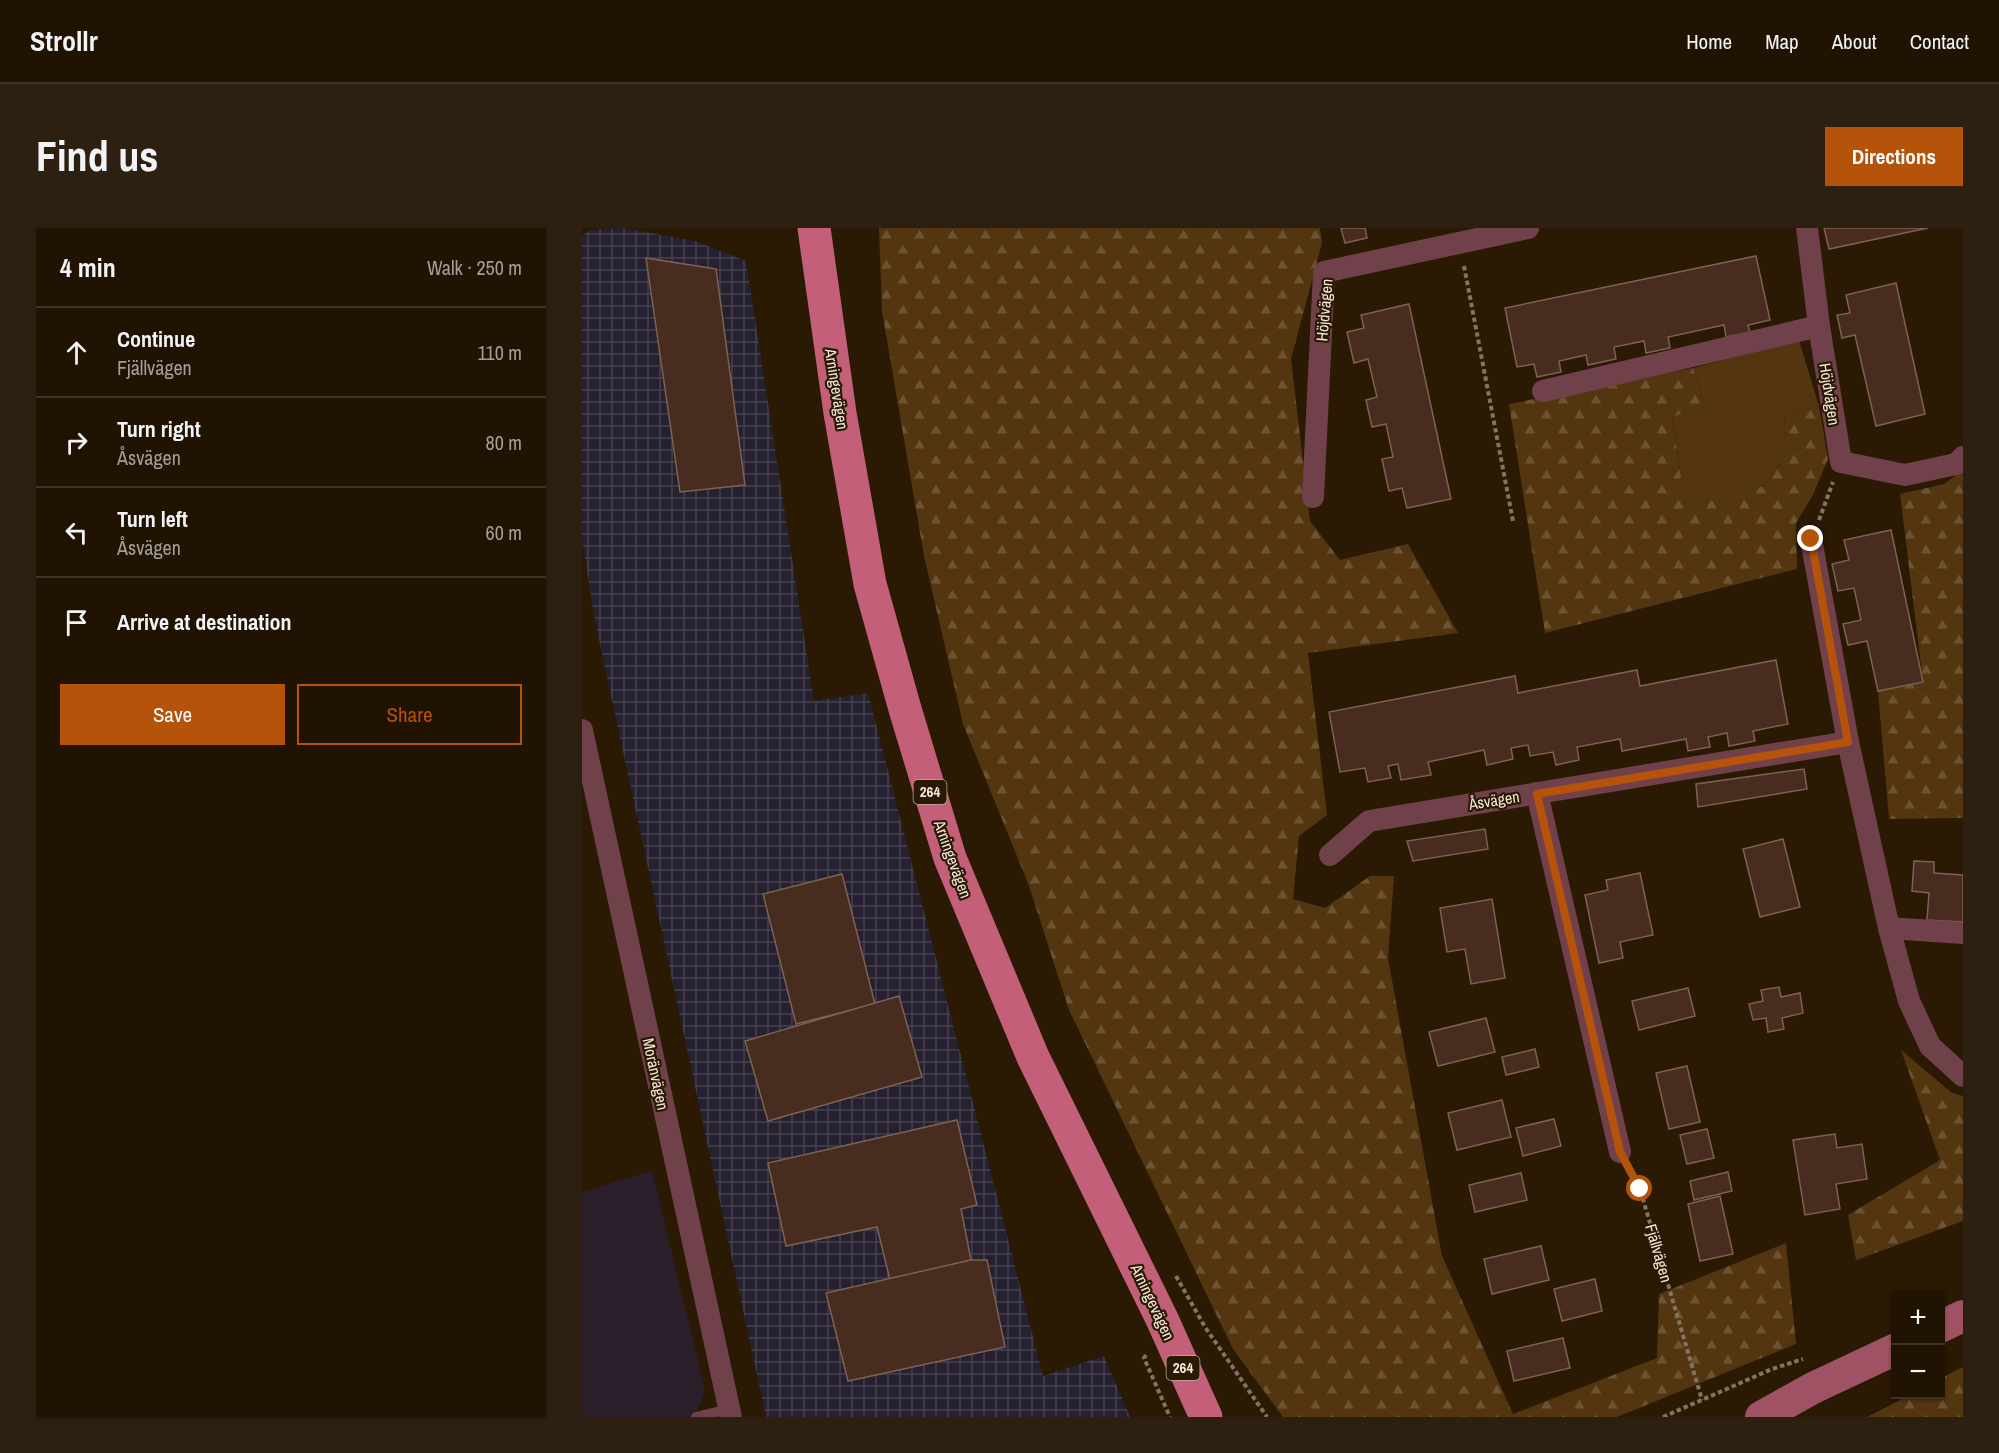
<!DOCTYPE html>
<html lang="en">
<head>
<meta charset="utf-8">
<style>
  body { margin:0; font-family:"Archivo Narrow",sans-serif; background:#2d2011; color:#f1f3f6 }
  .controls { position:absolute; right:18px; bottom:18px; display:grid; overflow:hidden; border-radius:0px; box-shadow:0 2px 4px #0004 }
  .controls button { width:54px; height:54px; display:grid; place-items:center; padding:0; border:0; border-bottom:2px solid #3d3224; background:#201302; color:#f1f3f6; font:30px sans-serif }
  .stop { position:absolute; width:18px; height:18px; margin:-14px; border:4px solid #b45309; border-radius:50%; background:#fff }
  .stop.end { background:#b45309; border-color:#fff; box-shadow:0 2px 6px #0008 }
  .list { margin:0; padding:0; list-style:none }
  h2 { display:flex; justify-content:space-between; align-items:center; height:78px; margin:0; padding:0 24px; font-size:26px }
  h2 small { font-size:20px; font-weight:400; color:#a29e99 }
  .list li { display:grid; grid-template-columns:39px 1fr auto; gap:18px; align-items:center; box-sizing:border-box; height:90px; padding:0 24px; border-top:2px solid #3d3224 }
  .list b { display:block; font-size:22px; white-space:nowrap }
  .list p { margin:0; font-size:20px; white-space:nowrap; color:#a29e99 }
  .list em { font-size:20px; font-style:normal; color:#a29e99 }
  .actions { display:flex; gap:12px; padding:18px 24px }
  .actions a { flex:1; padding:14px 0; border:2px solid #b45309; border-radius:0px; text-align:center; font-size:21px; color:#b45309 }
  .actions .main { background:#b45309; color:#fff }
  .icon { flex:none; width:33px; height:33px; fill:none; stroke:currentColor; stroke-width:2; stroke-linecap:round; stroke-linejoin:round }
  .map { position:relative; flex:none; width:1381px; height:1189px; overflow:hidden; border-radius:0px }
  header { display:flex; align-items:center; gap:36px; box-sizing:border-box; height:84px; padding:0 30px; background:#201302; border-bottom:2px solid #3d3224 }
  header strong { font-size:28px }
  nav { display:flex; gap:33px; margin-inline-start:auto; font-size:21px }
  .intro { display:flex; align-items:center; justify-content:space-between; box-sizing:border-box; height:144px; padding:0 36px }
  h1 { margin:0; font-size:42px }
  .button { padding:15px 27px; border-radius:0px; background:#b45309; color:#fff; font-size:21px; font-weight:700 }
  main { display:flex; gap:36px; padding:0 36px }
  aside { flex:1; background:#201302; border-radius:0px; box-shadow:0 2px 4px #0004 }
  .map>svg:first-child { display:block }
</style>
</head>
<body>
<header>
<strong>Strollr</strong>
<nav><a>Home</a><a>Map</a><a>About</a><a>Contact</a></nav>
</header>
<div class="intro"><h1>Find us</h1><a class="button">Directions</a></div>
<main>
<aside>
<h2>4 min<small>Walk · 250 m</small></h2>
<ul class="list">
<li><svg class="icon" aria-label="ahead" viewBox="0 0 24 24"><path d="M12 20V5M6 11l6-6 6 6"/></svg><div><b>Continue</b><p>Fjällvägen</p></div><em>110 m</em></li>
<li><svg class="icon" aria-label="right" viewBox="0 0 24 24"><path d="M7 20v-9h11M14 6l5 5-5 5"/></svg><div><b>Turn right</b><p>Åsvägen</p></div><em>80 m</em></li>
<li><svg class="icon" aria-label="left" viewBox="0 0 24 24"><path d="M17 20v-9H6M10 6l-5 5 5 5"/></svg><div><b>Turn left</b><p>Åsvägen</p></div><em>60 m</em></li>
<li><svg class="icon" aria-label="arrive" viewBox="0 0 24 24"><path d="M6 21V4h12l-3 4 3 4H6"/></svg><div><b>Arrive at destination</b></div></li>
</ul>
<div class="actions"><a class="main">Save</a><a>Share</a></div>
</aside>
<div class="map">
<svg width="1381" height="1189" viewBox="0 0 1381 1189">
  <defs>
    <pattern id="industrial-grid" width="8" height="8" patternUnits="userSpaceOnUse" patternTransform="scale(1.5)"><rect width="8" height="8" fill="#252131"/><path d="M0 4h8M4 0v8" fill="none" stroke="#45414e"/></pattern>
    <pattern id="forest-firs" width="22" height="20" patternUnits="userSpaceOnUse" patternTransform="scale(1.5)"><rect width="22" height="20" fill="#533610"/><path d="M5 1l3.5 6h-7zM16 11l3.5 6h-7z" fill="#6c5332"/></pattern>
  </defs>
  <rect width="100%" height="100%" fill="#2a1903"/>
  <polygon fill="#2c1f2c" points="70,943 123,1162 113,1189 0,1189 0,964"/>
  <polygon fill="url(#industrial-grid)" points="40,0 113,13 164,33 232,473 286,465 461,1148 522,1128 548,1189 184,1189 12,388 0,310 0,8 8,2"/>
  <polygon fill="#533610" points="1217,112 1237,178 1202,188 1205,225 1182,258 1103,277 1090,188 1123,178 1111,140"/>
  <g fill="url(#forest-firs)">
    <polygon points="297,0 738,0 740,15 709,131 728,293 758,332 826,316 876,405 726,425 745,587 717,608 711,671 743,680 788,648 812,648 806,730 860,1028 931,1186 1075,1130 1077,1066 1204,1015 1214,1116 1035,1189 701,1189 651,1121 487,782 446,655 381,496 342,328 300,83"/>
    <polygon points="1111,140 1123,178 1090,189 1103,276 1182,258 1205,225 1202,188 1237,178 1246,231 1231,267 1214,295 1215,341 963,405 927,176"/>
    <polygon points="1381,242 1381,590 1307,591 1296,463 1341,453 1318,266 1362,256"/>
    <polygon points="1319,822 1370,865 1381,868 1381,993 1274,1032 1266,987 1358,932"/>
    <polygon points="1381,1139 1381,1189 1285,1189 1328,1167 1358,1166 1359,1150"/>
  </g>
  <g fill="#472c1f" stroke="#7f6153" stroke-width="1.5">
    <polygon points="759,0 783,0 785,10 763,15"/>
    <polygon points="1242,0 1346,0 1247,21"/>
    <polygon points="1174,28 1188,92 1166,97 1168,104 1144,109 1142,97 1086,109 1088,120 1064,125 1062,113 1032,119 1034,131 1006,137 1004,127 977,133 979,144 955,149 952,136 935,139 923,80"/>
    <polygon points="64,30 134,41 163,257 98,264"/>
    <polygon points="1314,55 1343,186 1294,198 1273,107 1260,110 1255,87 1268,85 1264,67"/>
    <polygon points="827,76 869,271 825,280 820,260 807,263 800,231 811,229 804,196 790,199 784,172 795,169 786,131 772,135 765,104 782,100 779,87"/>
    <polygon points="1309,302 1341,454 1296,463 1285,413 1266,417 1261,396 1279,392 1272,360 1256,363 1250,336 1267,332 1262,312"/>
    <polygon points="1194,432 1206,496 1171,503 1173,513 1147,518 1145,505 1126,509 1128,519 1106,523 1104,511 1040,523 1038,511 995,519 997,532 974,537 971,524 948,528 946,517 929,520 931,531 905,537 902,522 846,534 849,547 819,552 816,536 806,538 809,550 786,554 783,540 758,544 747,484 933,448 936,465 1055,442 1058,458"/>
    <polygon points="1222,541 1225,561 1116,579 1114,556"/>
    <polygon points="903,601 906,621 831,633 825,613"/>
    <polygon points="1201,611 1218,679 1178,689 1161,621"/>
    <polygon points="1332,633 1352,634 1352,645 1381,647 1381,694 1345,692 1347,665 1330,663"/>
    <polygon points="1058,645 1071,707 1038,714 1041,730 1017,735 1003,667 1026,662 1024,652"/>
    <polygon points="260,646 293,776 214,796 181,666"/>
    <polygon points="910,671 923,750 889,756 883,721 865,724 858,680"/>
    <polygon points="1197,759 1199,769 1218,765 1221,785 1200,790 1202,801 1186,804 1184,790 1171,792 1167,776 1181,773 1179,762"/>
    <polygon points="1106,760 1113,788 1057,802 1050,773"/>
    <polygon points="317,768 340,849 186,893 163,813"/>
    <polygon points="904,790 913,824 856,838 847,804"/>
    <polygon points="953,821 957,839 924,847 920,829"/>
    <polygon points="1105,838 1118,894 1087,901 1074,845"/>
    <polygon points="920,872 929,909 875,922 866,885"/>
    <polygon points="972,891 979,918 941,928 934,900"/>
    <polygon points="375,892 395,977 379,981 389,1032 308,1052 295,999 204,1018 186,935"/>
    <polygon points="1125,901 1132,930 1105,936 1098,907"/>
    <polygon points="1253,906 1255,920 1280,916 1285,951 1254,956 1258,981 1223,987 1211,912"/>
    <polygon points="1146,944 1150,963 1112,972 1108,953"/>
    <polygon points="939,945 945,972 893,984 887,957"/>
    <polygon points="1138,968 1151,1026 1118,1033 1106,976"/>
    <polygon points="959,1018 967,1052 910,1066 902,1031"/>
    <polygon points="389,1032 405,1032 423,1119 266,1153 244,1065"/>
    <polygon points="1013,1051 1020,1083 980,1093 972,1061"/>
    <polygon points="981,1110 988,1140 932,1153 925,1123"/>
  </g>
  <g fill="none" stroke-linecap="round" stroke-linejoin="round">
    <g stroke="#837462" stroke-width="4" stroke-dasharray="4.5 3" stroke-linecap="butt">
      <polyline points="882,38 931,293"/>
      <polyline points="1237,292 1251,254"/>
      <polyline points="1048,943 1058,961 1120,1172"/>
      <polyline points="594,1048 623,1099 685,1189"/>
      <polyline points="564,1127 562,1130 588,1189"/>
      <polyline points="1081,1189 1190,1141 1221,1131"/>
    </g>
    <polyline stroke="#70404b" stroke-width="10" points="114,1189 147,1181"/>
    <g stroke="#70404b" stroke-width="22">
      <polyline points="1225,0 1237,98 1259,234 1323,247 1374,236 1381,229"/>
      <polyline points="961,163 1237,98"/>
      <polyline points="731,269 742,44 946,0"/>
      <polyline points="1229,311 1266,514"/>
      <polyline points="0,502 149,1189"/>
      <polyline points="955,565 1038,924"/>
      <polyline points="748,627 787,593 1266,514 1307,700 1327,773 1348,818 1381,848"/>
      <polyline points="1307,700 1381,705"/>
    </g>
    <g stroke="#9f5264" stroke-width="32">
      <polyline points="1358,1099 1381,1088"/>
      <polyline points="1179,1189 1231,1160 1314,1121"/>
    </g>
    <polyline stroke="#c35f78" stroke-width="33" points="232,0 258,185 288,356 323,481 368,630 451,829 580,1091 624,1189"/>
  </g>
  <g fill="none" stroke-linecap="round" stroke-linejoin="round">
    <polyline stroke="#b45309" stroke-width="8" points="1058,961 1038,924 955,566 1266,514 1229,311"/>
  </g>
  <g text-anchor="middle" stroke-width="4.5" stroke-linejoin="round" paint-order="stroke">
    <g fill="#2a1903" stroke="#b7a999" stroke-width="1.5">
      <rect x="331.5" y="552" width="33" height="24" rx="4.5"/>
      <rect x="584.5" y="1128" width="33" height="24" rx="4.5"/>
    </g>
    <g font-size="15" font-weight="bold" fill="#f3e7d9">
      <text x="348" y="569">264</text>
      <text x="601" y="1145">264</text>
    </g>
    <g font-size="16" fill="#f3e7d9" stroke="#2a1903">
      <text transform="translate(742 82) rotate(-85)" y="6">Höjdvägen</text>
      <text transform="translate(255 161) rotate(81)" y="6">Arningevägen</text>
      <text transform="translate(1248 166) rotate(81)" y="6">Höjdvägen</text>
      <text transform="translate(912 572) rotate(-9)" y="6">Åsvägen</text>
      <text transform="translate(371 631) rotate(70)" y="6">Arningevägen</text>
      <text transform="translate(74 846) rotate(78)" y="6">Moränvägen</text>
      <text transform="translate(1077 1025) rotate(74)" y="6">Fjällvägen</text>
      <text transform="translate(571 1074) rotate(65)" y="6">Arningevägen</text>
    </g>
  </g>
</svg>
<div class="controls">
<button>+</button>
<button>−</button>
</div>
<div class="stop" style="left:1058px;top:961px"></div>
<div class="stop end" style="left:1229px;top:311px"></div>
</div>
</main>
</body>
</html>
